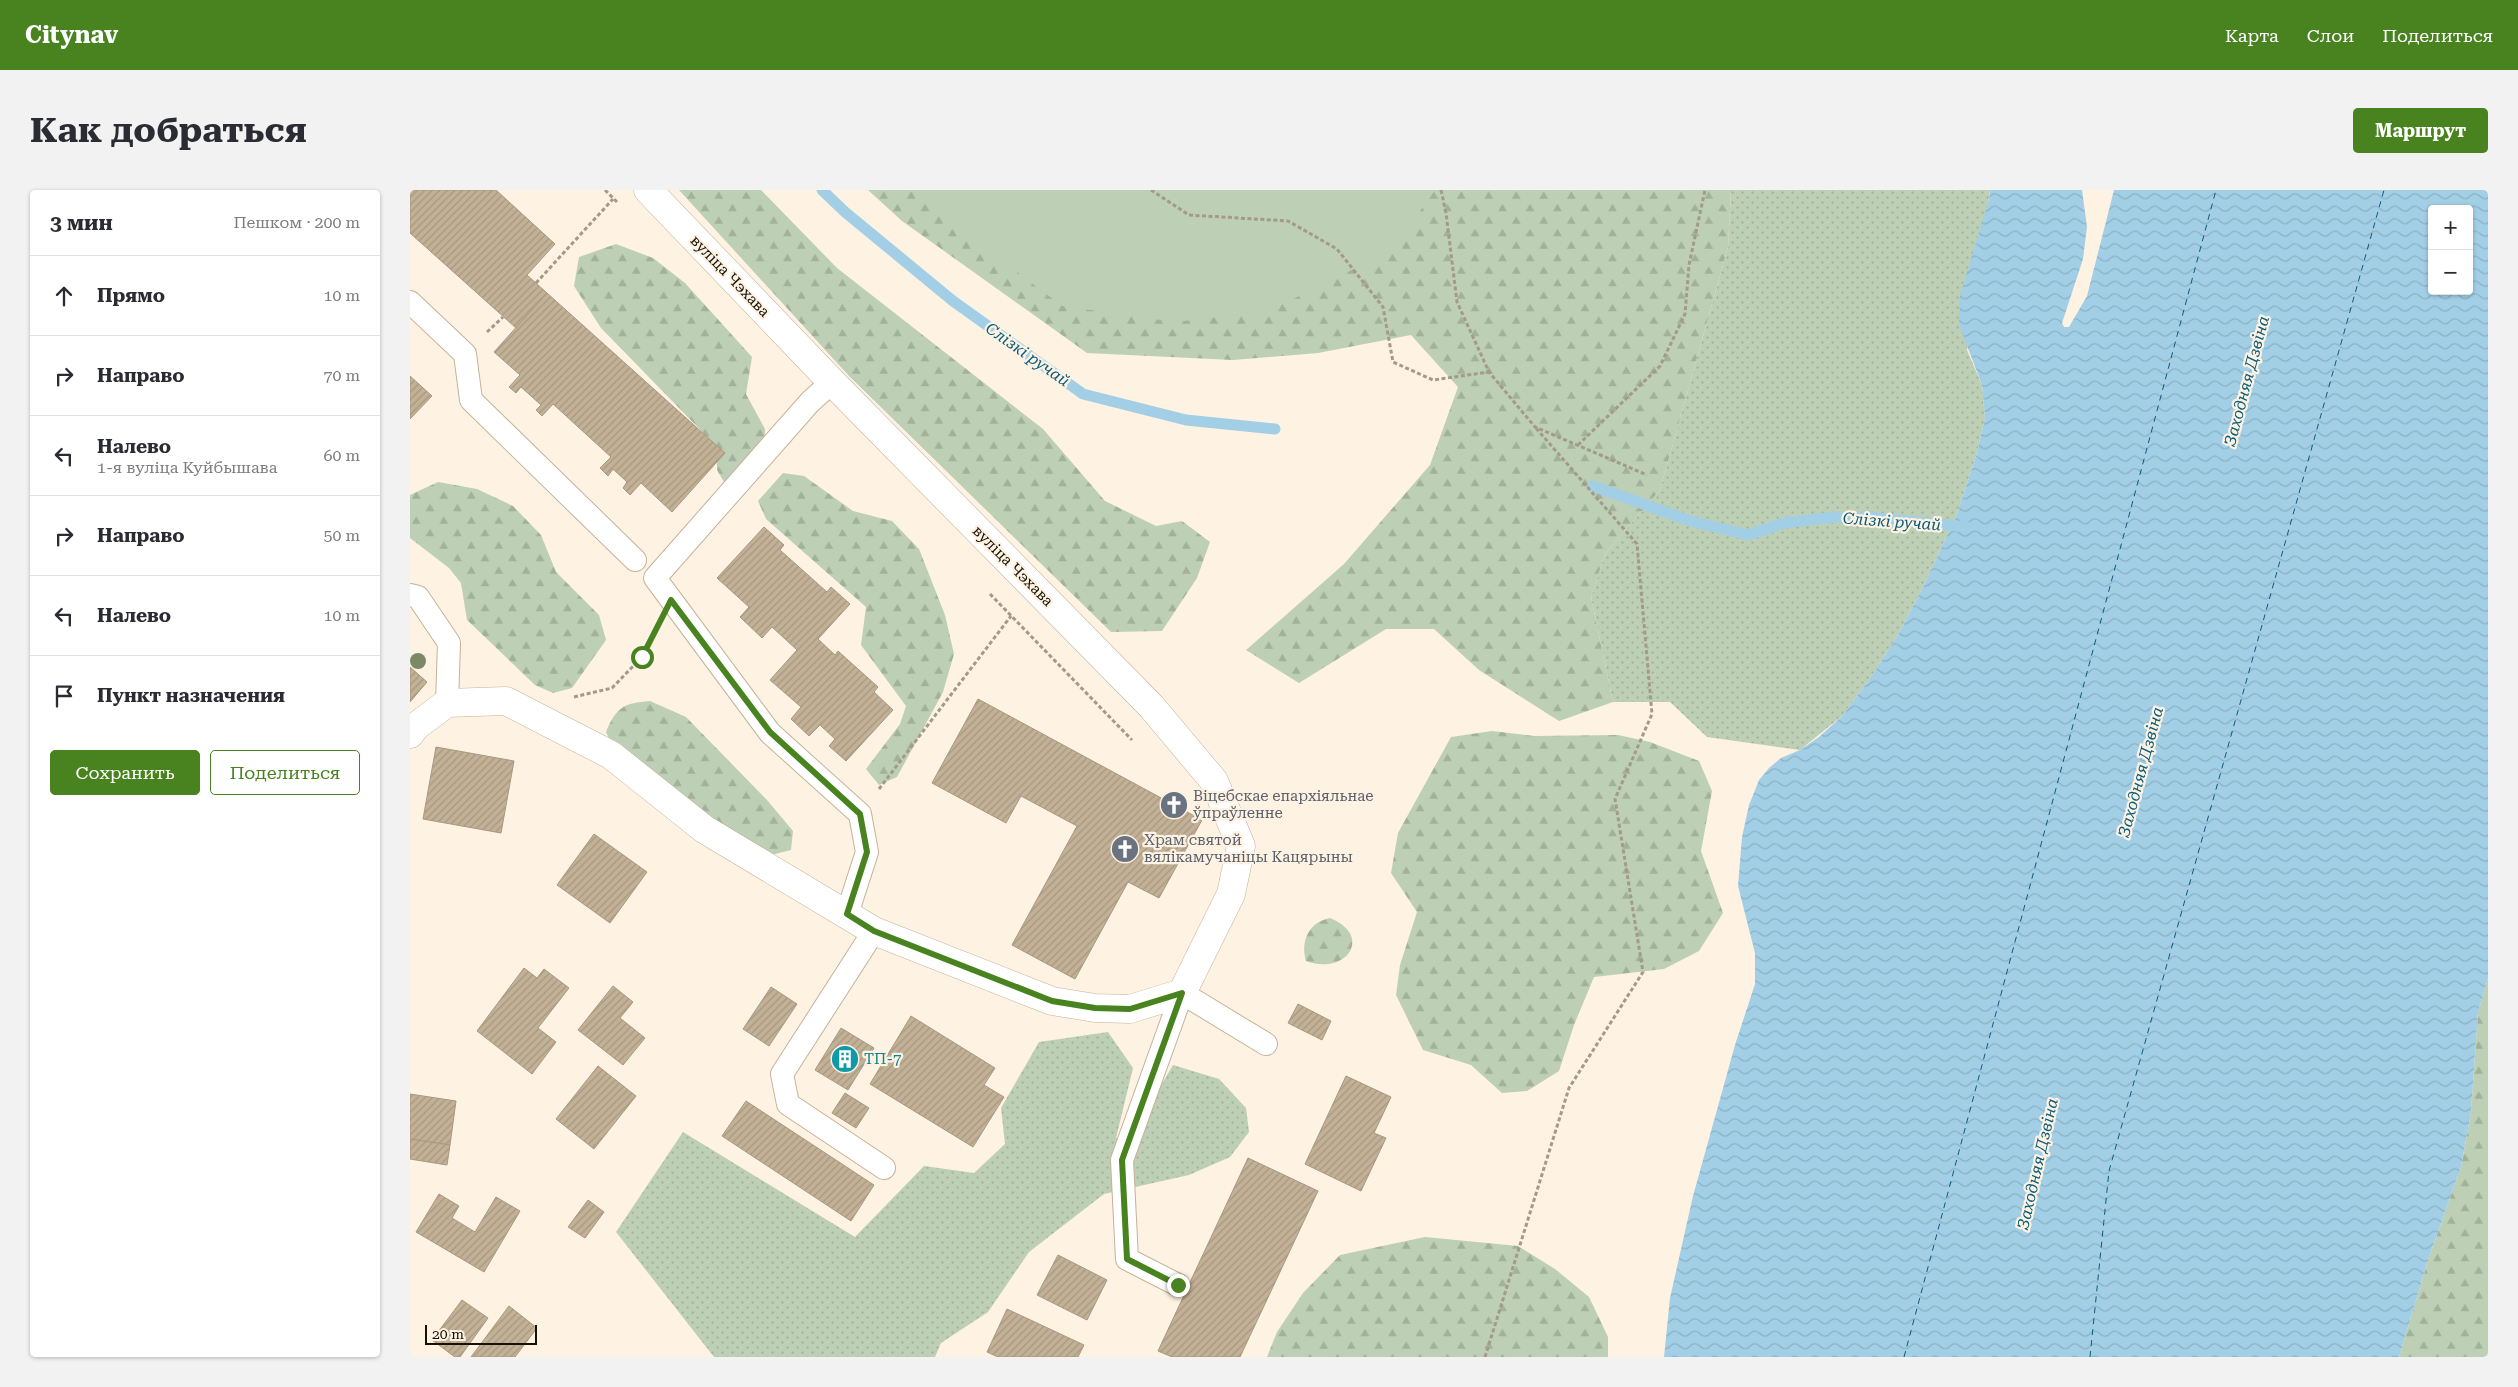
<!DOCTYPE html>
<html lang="ru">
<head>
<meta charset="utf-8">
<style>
  body { margin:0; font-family:"Roboto Serif",serif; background:#f2f2f3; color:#2b2b33 }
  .controls { position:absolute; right:15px; top:15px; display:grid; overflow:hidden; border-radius:5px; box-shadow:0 1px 4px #0004 }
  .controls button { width:45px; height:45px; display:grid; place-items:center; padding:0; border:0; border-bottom:1px solid #e1e1e2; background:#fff; color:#2b2b33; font:25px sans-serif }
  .scale { position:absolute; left:15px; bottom:12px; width:112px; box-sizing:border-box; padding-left:5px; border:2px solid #161007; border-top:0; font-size:14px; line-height:18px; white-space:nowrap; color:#161007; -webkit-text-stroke:4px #fef2e2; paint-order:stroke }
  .stop { position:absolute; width:15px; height:15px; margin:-11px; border:4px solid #488320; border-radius:50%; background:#fff }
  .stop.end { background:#488320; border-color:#fff; box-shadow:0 1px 5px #0008 }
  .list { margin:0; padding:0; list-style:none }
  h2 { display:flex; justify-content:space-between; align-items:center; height:65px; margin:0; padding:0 20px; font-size:21px }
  h2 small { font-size:16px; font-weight:400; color:#7c7c81 }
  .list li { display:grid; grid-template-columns:32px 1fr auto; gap:15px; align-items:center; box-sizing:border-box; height:80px; padding:0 20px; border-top:1px solid #e1e1e2 }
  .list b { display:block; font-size:19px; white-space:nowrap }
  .list p { margin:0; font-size:16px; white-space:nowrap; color:#7c7c81 }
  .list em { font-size:16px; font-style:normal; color:#7c7c81 }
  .actions { display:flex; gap:10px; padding:15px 20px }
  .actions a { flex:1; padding:11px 0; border:1px solid #488320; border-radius:5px; text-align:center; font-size:18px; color:#488320 }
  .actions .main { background:#488320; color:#fff }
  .icon { flex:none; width:28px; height:28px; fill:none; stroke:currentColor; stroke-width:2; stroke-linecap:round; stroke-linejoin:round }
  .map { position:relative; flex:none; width:2078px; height:1167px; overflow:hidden; border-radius:5px }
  header { display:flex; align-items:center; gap:30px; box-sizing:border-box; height:70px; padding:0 25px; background:#488320; color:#fff }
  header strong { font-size:24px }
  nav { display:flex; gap:28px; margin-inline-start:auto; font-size:18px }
  .intro { display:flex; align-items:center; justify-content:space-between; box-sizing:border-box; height:120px; padding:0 30px }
  h1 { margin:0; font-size:35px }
  .button { padding:12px 22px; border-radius:5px; background:#488320; color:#fff; font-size:18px; font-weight:700 }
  main { display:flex; gap:30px; padding:0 30px }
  aside { flex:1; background:#fff; border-radius:5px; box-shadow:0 1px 4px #0004 }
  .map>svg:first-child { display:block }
</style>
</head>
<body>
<header>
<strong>Citynav</strong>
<nav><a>Карта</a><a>Слои</a><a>Поделиться</a></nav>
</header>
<div class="intro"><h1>Как добраться</h1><a class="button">Маршрут</a></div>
<main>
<aside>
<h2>3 мин<small>Пешком · 200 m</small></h2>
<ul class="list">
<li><svg class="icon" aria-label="ahead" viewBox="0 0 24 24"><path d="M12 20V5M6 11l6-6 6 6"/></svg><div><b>Прямо</b></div><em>10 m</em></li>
<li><svg class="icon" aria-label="right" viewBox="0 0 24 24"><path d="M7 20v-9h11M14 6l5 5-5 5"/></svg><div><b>Направо</b></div><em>70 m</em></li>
<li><svg class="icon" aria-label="left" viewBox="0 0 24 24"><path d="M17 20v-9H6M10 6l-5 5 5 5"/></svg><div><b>Налево</b><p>1-я вуліца Куйбышава</p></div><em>60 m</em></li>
<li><svg class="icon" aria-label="right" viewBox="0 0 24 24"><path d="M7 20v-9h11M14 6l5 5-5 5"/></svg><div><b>Направо</b></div><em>50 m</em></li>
<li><svg class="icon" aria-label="left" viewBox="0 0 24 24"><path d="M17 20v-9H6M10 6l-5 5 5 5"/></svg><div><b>Налево</b></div><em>10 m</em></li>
<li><svg class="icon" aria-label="arrive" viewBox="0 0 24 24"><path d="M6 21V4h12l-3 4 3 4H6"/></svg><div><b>Пункт назначения</b></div></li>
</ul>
<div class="actions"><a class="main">Сохранить</a><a>Поделиться</a></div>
</aside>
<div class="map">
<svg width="2078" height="1167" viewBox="0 0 2078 1167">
  <defs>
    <pattern id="grass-dots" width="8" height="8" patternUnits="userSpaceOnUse" patternTransform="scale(1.25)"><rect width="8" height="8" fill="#bdcfb5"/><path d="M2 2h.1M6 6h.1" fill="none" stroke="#a2b19a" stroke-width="1.8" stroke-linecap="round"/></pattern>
    <pattern id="forest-firs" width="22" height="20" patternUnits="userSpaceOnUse" patternTransform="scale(1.25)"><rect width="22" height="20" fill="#bdcfb5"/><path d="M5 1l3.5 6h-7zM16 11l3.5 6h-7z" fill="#a2b19a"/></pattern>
    <pattern id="water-waves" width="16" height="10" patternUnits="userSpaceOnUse" patternTransform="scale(1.25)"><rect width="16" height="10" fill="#a2cfe6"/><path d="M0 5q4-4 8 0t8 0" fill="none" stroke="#8bb1c4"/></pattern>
    <pattern id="building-hatch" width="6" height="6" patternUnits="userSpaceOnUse" patternTransform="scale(1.25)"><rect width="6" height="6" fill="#c2b196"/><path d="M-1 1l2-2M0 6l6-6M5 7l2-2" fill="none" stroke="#a69780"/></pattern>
  </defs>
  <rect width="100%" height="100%" fill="#fef2e2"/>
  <g fill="url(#grass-dots)">
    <polygon points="1321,0 1580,0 1557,160 1572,195 1575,228 1566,266 1547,324 1513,397 1489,443 1463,484 1432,526 1390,560 1297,547 1260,512 1203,512 1181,407 1195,364 1250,300 1318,57"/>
    <polygon points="698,842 723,878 706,948 722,945 763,875 809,889 836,918 839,942 820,967 779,985 694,1004 619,1062 578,1122 531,1153 525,1167 304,1167 206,1042 273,942 445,1047 514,976 564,983 595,954 591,918 629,852"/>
  </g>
  <g fill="url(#forest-firs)">
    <polygon points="269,0 351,0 427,78 633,239 695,311 746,336 772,331 800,352 787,388 752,441 701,442 439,186"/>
    <polygon points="458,0 1321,0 1318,57 1250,300 1195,364 1181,407 1203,512 1149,531 1069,480 1024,439 976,439 889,493 836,460 934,374 1020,275 1048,197 1001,145 908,163 823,170 677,163 492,31"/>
    <polygon points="206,54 243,68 275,93 342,167 336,204 355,239 354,259 333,284 314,292 307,280 307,257 191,138 164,96 169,67"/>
    <polygon points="373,283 394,286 443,321 482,331 509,359 535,425 544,464 533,502 487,587 469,595 456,579 490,534 496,516 451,455 456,417 356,329 348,311"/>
    <polygon points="28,292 67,299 103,316 131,345 146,382 189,425 196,450 162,498 143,503 125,495 57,430 51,393 39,378 0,348 0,305"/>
    <path d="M240,511L276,527L357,610L383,641L381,660L361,665L310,641L204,559L196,542C206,517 214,513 240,511Z"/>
    <polygon points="1082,541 1124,546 1208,545 1240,552 1289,571 1302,601 1291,661 1313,723 1289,761 1254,779 1184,787 1164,835 1149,881 1117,901 1092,903 1061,875 1013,860 986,805 990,775 1007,722 981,683 988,643 1041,547"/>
    <path d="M920,728C964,746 936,786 896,771C890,751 899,732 920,728Z"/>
    <polygon points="2078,788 2078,1167 1989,1167 2019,1067 2051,977 2061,922 2068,822"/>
    <polygon points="1015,1047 1108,1056 1145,1079 1179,1107 1198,1147 1198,1167 857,1167 867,1142 893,1103 930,1065"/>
  </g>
  <polygon fill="#bdcfb5" points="500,0 1025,0 982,60 859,121 765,132 652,116"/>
  <path fill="url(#water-waves)" fill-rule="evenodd" d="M1580,0H1672L1677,37L1673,69L1652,133L1654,137H1659L1677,106L1704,0H2078V788L2068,822L2061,922L2051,977L2019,1067L1989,1167H1254L1260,1108L1283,1006L1325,855L1345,794V763L1328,696L1332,647L1339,615L1349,590L1359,578L1371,568L1390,560L1409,547L1432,526L1463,484L1489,443L1513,397L1547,324L1566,266L1575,228L1572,195L1549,135L1550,105L1579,9ZM2022,19H2059V101H2022Z"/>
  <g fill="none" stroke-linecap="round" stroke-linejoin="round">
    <g stroke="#a2cfe6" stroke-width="11">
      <polyline points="412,0 435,22 543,111 673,204 776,230 865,239"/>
      <polyline points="1183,296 1280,331 1338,345 1374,333 1424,327 1459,327 1556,337"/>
    </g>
    <g stroke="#075c7c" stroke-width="1" stroke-dasharray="6 5" stroke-linecap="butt">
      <polyline points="1494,1167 1806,0"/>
      <polyline points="1680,1167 1699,981 1974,0"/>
    </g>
  </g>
  <g fill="url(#building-hatch)" stroke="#a9987e">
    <polygon points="0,0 86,0 145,54 117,85 137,103 106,138 0,43"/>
    <polygon points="137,103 315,263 262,322 231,293 220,305 213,298 217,292 203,279 198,286 190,278 201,267 143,214 132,226 126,220 131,215 111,197 106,203 99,197 110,185 84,162"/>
    <polygon points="0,186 22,206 0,229"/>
    <polygon points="354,337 374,355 370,360 417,402 421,397 440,414 408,449 425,465 428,461 468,497 464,502 483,520 436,571 419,556 425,549 410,535 399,546 381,529 391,517 360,490 387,460 362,437 352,448 330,427 339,417 307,388"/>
    <polygon points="0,477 17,492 0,512"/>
    <polygon points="568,509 792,630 749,708 718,692 665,789 602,755 667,636 611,606 596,633 522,593"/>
    <polygon points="26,557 104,571 91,643 13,629"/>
    <polygon points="184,644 237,682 200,733 147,695"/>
    <polygon points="114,778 127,788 134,779 159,798 128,838 146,852 122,884 67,841"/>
    <polygon points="203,796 223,812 210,828 235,848 213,875 168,840"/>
    <polygon points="361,797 387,814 359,856 333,839"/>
    <polygon points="888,814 921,831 912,850 878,833"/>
    <polygon points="501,826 585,878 574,895 594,907 563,957 460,894"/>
    <polygon points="431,838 464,858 438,900 405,880"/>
    <polygon points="188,876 226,906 184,959 146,929"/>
    <polygon points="936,886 981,907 964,943 976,948 951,1001 895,974"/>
    <polygon points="435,903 459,918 446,938 422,923"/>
    <polygon points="0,904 46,911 40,955 0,949"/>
    <polygon points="336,911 464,995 441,1031 312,946"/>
    <polygon points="0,949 40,955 37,975 0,969"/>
    <polygon points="838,968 908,1001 830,1167 762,1167 748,1161"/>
    <polygon points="29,1004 49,1016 42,1028 65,1042 86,1007 110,1021 74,1082 6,1042"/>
    <polygon points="178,1010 194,1022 175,1048 158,1037"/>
    <polygon points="648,1065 697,1090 677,1130 627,1105"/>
    <polygon points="52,1110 78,1128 50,1167 45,1167 22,1150"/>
    <polygon points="99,1116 127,1138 105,1167 61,1167"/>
    <polygon points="597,1119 674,1155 668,1167 588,1167 577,1162"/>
  </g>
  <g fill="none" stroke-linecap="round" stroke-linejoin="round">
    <defs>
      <g id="lane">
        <polyline points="0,112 55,164 61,210 225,370"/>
        <polyline points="422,192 400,212 245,388 360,543 450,624 457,662 437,724"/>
        <polyline points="0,405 8,407 39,453 37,513"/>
        <polyline points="464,741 372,884 378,914 474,978"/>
        <polyline points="768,1095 717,1069 712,970 772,803 856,854"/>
      </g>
      <polyline id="street" points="0,544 5,537 37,513 96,511 201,565 294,639 464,741 642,811 685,818 720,819 772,803 821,704 831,656 804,591 741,516 422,192 238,0"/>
    </defs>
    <use href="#lane" stroke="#c5b298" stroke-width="24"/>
    <use href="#street" stroke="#c5b298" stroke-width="29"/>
    <g stroke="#a3998c" stroke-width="3" stroke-dasharray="4 2.5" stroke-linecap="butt">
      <polyline points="195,0 207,12"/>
      <polyline points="741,0 779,25 878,31 927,59 973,117 983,172 1023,190 1079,182"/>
      <polyline points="1031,0 1036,23 1047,112 1079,182 1125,237 1237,285"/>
      <polyline points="126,93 203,9"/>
      <polyline points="77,142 93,127"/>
      <polyline points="1168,255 1250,176 1275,124 1279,75 1295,0"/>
      <polyline points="580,404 722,550"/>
      <polyline points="164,507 202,498 232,467 245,441"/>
      <polyline points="469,599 601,426"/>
      <polyline points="1075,1167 1159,898 1233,782 1205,609 1242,524 1227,354 1125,237"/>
    </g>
    <use href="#lane" stroke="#fff" stroke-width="22"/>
    <use href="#street" stroke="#fff" stroke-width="28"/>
  </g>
  <circle fill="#7c8866" cx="8" cy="471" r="8"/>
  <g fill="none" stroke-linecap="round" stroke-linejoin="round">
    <polyline stroke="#488320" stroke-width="6" points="232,467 261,410 360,542 450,624 457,662 437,724 464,741 642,811 685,818 720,819 772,803 712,970 717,1069 768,1095"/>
  </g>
  <defs>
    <symbol id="church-disc" viewBox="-11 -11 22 22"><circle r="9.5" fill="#6b7280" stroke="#fef2e2"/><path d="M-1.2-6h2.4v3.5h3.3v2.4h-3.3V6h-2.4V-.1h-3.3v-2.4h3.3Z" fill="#fff"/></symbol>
    <symbol id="building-disc" viewBox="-11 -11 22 22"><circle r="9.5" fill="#0f9aa8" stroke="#fef2e2"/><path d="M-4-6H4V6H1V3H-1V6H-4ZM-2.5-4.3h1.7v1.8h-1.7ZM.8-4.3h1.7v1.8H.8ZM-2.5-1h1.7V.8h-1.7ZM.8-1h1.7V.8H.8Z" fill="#fff"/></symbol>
  </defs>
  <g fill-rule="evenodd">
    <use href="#church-disc" x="748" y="599" width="32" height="32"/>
    <use href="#church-disc" x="699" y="643" width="32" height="32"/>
    <use href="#building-disc" x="419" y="853" width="32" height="32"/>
  </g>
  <g text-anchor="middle" stroke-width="4.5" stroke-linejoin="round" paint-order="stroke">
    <g font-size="15" fill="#161007" stroke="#fef2e2">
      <text transform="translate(320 86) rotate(46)" y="5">вуліца Чэхава</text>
      <text transform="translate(603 376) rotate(45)" y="5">вуліца Чэхава</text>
    </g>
    <g font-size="15" fill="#5b616d" stroke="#fef2e2" text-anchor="start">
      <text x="783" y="611">Віцебскае епархіяльнае<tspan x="783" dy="17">ўпраўленне</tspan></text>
      <text x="734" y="655">Храм святой<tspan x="734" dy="17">вялікамучаніцы Кацярыны</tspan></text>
    </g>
    <g font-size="15" fill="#0d838f" stroke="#fef2e2" text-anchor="start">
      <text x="454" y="874">ТП-7</text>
    </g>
    <g font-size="16" font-style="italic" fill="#075c7c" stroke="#fef2e2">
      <text transform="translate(618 164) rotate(35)" y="6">Слізкі ручай</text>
      <text transform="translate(1836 191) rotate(-75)" y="6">Заходняя Дзвіна</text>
      <text transform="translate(1482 331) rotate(4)" y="6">Слізкі ручай</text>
      <text transform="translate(1730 582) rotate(-75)" y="6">Заходняя Дзвіна</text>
      <text transform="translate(1627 974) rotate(-77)" y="6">Заходняя Дзвіна</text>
    </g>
  </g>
</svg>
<div class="controls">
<button>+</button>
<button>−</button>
</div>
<div class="scale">20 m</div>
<div class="stop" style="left:232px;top:467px"></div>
<div class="stop end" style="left:768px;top:1095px"></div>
</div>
</main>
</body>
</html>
